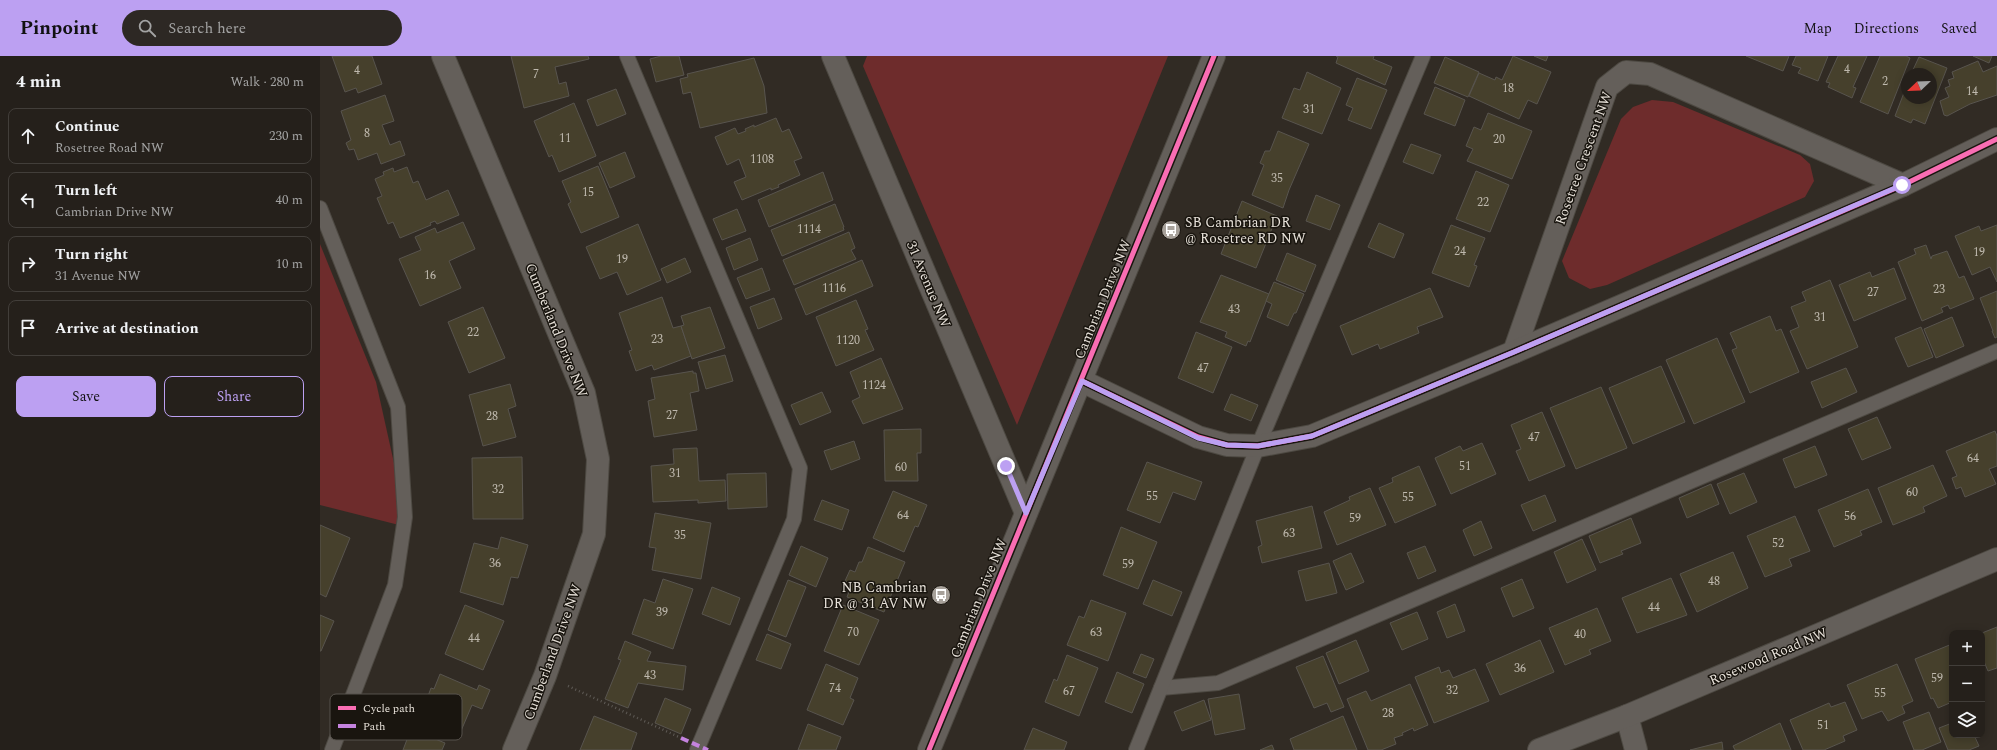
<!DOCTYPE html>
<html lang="en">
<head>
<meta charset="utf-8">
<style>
  body { margin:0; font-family:Spectral,serif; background:#2d2824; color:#f1f3f6 }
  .controls { position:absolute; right:12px; bottom:12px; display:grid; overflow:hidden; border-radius:8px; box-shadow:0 2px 10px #0003 }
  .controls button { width:36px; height:36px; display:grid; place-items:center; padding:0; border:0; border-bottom:1px solid #423e3a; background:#25201b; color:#f1f3f6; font:20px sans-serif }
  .compass { position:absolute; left:1581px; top:12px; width:36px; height:36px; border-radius:50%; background:#25201b; box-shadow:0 2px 10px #0003; rotate:247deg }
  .stop { position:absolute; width:12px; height:12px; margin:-9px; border:3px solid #bca0f2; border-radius:50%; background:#fff }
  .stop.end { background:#bca0f2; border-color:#fff; box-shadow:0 1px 4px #0008 }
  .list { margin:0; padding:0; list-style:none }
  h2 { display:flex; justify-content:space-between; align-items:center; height:52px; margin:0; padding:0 16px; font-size:17px }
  h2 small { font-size:13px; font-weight:400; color:#a3a3a3 }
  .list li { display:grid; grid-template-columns:26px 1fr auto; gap:12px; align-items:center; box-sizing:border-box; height:56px; margin:0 8px 8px; padding:0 8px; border:1px solid #423e3a; border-radius:8px }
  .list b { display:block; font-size:15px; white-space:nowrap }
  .list p { margin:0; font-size:13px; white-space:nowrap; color:#a3a3a3 }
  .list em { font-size:13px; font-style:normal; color:#a3a3a3 }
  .actions { display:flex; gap:8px; padding:12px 16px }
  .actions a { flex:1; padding:9px 0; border:1px solid #bca0f2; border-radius:8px; text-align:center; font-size:14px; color:#bca0f2 }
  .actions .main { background:#bca0f2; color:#111 }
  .icon { flex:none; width:22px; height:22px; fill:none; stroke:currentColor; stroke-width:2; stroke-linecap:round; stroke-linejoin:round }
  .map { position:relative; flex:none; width:1677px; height:694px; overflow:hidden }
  header { display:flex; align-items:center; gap:24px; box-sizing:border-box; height:56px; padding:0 20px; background:#bca0f2; color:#111 }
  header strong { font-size:19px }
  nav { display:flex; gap:22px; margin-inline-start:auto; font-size:14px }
  .search { width:280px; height:36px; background:#2d2824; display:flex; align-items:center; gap:10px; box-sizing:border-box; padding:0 14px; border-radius:22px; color:#a3a3a3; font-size:15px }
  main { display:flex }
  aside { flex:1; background:#25201b }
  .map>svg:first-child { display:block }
</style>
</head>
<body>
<header>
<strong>Pinpoint</strong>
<div class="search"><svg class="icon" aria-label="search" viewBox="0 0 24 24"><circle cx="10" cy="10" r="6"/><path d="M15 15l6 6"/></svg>Search here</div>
<nav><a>Map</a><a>Directions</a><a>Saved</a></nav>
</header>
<main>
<aside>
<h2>4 min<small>Walk · 280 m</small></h2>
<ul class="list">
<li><svg class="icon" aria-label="ahead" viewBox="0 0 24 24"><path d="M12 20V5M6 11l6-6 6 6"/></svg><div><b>Continue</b><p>Rosetree Road NW</p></div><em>230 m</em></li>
<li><svg class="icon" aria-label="left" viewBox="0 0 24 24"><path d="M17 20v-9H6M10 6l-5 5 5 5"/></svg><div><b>Turn left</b><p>Cambrian Drive NW</p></div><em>40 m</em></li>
<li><svg class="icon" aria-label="right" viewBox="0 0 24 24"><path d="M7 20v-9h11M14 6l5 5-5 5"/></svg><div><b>Turn right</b><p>31 Avenue NW</p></div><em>10 m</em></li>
<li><svg class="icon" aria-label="arrive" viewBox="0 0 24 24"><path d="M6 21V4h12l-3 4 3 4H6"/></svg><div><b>Arrive at destination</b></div></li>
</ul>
<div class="actions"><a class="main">Save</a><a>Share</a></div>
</aside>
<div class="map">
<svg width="1677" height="694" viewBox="0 0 1677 694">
  <rect width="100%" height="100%" fill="#312b24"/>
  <g fill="#6e2c2c">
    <polygon points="547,0 848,0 697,369 543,10"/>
    <polygon points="1332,44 1353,46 1480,99 1490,108 1494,125 1485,141 1287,229 1270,233 1249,222 1242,205 1301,63 1313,51"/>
    <polygon points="0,188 56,326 78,425 79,469 0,449"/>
  </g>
  <g fill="#46402c" stroke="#58544e">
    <polygon points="12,0 52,0 62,28 38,37 36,32 25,36"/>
    <polygon points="191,0 268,0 269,3 235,11 239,28 246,26 249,40 204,52"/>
    <polygon points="341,0 359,0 364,19 336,26 330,3"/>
    <polygon points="1016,0 1054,0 1053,3 1072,11 1065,29 1016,7 1018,1"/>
    <polygon points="1193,0 1231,16 1217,48 1208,44 1199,63 1149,40 1159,17 1175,24 1176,21 1182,24"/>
    <polygon points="1214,0 1228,0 1226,5"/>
    <polygon points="1426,0 1469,0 1463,15"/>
    <polygon points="1476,0 1508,0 1498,25 1478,17 1481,12 1472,9"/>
    <polygon points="1518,0 1547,0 1533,31 1536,32 1532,42 1508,31 1510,27 1506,26"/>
    <polygon points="1560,0 1586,0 1590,2 1568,58 1540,46"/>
    <polygon points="1653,0 1672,0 1669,7"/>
    <polygon points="1125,1 1159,16 1148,41 1114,27"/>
    <polygon points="1599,1 1627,12 1605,68 1593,63 1591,67 1575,60 1587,29 1587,42 1611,42 1611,18 1591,18"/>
    <polygon points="434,2 444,30 447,57 380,72 371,36 363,38 360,23 368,21 367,18"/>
    <polygon points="1658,5 1663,16 1677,10 1677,39 1650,48 1627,60 1624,59 1620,45 1629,41 1625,32 1630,30 1628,24 1634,22 1632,16"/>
    <polygon points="987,16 1021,32 1002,78 962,62 974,32 980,34"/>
    <polygon points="1037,22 1067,34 1051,73 1028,64 1033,52 1026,49"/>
    <polygon points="1115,31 1145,44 1135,70 1104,58"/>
    <polygon points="296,33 306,58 277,70 267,44"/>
    <polygon points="65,39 74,65 62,69 70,89 80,85 85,99 61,108 57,97 38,104 34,93 29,94 26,87 31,84 21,55"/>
    <polygon points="254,47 276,100 239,116 232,99 229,101 214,65"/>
    <polygon points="1168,57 1212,75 1192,123 1147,105 1153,93 1146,90 1154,71 1161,74"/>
    <polygon points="456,62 462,76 469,73 482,102 474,105 480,119 458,129 459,131 451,134 451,132 422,144 414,126 426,121 419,103 407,109 395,81 415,72 418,78 426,75 425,73 434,69 434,71"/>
    <polygon points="958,75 989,88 969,134 963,152 932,139 944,109 940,107 945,95 950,95"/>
    <polygon points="1091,88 1121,99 1113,118 1083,106"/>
    <polygon points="305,96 315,121 290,132 279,107"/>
    <polygon points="278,110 299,161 261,177 248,148 251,146 242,125"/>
    <polygon points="87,111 93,127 98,125 106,144 128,134 139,159 117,168 115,165 110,167 111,169 80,182 73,166 68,168 57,142 62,140 55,123 64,119 63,116 73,112 74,116"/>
    <polygon points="1156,115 1189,129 1170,176 1136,163"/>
    <polygon points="503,116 513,144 449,171 438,144"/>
    <polygon points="996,139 1020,149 1010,174 986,165"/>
    <polygon points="922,145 957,160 936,212 901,198"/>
    <polygon points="515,148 524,171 523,171 524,174 462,200 451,174"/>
    <polygon points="417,153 426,175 402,184 393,163"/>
    <polygon points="143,166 155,193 129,205 141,232 100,250 79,203 101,194 95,181 115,172 117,177"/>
    <polygon points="1059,167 1084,178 1074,202 1048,191"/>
    <polygon points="318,168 341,224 307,239 297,216 280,223 266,191"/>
    <polygon points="1131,169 1165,182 1154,209 1157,210 1149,231 1112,217"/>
    <polygon points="1677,169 1677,226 1670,211 1652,219 1635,180 1659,170 1661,175"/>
    <polygon points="529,176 535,192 531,194 536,203 474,229 463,204"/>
    <polygon points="430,182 438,204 414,214 406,192"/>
    <polygon points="1606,189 1611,203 1612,200 1627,195 1639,222 1644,220 1654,243 1630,253 1628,249 1621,252 1623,256 1602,265 1578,206 1596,198 1594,193"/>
    <polygon points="967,197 996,209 985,236 956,224"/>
    <polygon points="365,202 371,216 347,227 341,213"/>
    <polygon points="542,204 553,230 486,259 475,233"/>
    <polygon points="442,212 450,234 426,243 417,222"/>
    <polygon points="1574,212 1586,243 1534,265 1519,229 1550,216 1552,221"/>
    <polygon points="901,219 949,238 930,286 928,285 926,290 905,281 907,276 880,266"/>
    <polygon points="1510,224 1538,291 1487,313 1470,275 1479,271 1471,251 1486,245 1482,236"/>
    <polygon points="954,226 984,238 976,257 974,257 968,270 947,261 952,248 946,245"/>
    <polygon points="1110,232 1123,261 1097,271 1099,277 1060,293 1058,288 1032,299 1020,270"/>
    <polygon points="1677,235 1677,281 1675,282 1672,275 1673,275 1660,242"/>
    <polygon points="342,241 353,272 361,270 371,300 334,314 332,309 316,315 309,295 312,294 299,257"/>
    <polygon points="454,242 462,263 438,273 430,251"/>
    <polygon points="536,244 548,273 545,274 554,294 516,310 496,261"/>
    <polygon points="163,251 185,302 149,317 128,266"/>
    <polygon points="390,251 405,292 372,303 361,270 364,269 361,260"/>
    <polygon points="1450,260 1456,275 1461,273 1479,316 1430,337 1412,294 1417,292 1410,277"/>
    <polygon points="1632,261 1644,290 1616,302 1604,273"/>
    <polygon points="1601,271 1613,301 1588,311 1575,282"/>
    <polygon points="876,276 912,291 893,337 858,322"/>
    <polygon points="1397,282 1425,346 1374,368 1346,304"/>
    <polygon points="405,299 413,325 386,333 378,306"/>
    <polygon points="561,302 583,353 543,368 532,345 540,341 530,316"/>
    <polygon points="1341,310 1365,366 1313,388 1289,332"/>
    <polygon points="1526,312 1537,336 1502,352 1491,326"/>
    <polygon points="373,315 373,317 376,317 379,335 370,337 377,374 334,381 328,345 335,343 331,322"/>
    <polygon points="190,328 196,350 188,353 196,381 163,390 149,339"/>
    <polygon points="1281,331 1307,392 1256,413 1230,352"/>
    <polygon points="502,336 511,356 480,369 471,349"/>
    <polygon points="911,338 938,349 931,365 904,354"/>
    <polygon points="1222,356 1245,410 1209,425 1196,395 1201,393 1191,369"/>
    <polygon points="1557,361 1571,392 1542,404 1528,373"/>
    <polygon points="601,373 601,397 597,397 598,425 565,425 564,374"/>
    <polygon points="1675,375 1677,380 1677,410 1669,413 1676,428 1645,441 1641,431 1636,433 1632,422 1637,420 1626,395"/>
    <polygon points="534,385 540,403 511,414 504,395"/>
    <polygon points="1162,387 1176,418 1131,438 1115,402 1140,390 1143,395"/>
    <polygon points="1495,390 1507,419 1475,432 1463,403"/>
    <polygon points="377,392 379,425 405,424 406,445 378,447 378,444 333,446 331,410 354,408 353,393"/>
    <polygon points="202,401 203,463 153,463 152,402"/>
    <polygon points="827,406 882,426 875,444 853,436 840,467 807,454"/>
    <polygon points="1613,409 1627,440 1603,451 1605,456 1573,469 1558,432"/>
    <polygon points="1099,410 1116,449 1075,467 1059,432 1073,426 1072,422"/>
    <polygon points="446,417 447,451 408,453 407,418"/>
    <polygon points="1424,417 1437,446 1410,458 1397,428"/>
    <polygon points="1391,428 1399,448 1367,462 1359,442"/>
    <polygon points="1050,432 1066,469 1017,489 1004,456 1030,444 1029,441"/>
    <polygon points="1548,433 1562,466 1540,475 1542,479 1514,491 1498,454"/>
    <polygon points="573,435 607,449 598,471 595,470 584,496 553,482"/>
    <polygon points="1225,439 1236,465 1213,475 1201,449"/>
    <polygon points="502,444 529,454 522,474 494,464"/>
    <polygon points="992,450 1002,492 942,507 938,491 942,489 936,465"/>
    <polygon points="335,457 391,467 381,523 332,514 336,492 329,491"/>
    <polygon points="1475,460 1490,495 1469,503 1472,510 1445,521 1427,480"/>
    <polygon points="1311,462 1321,487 1301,495 1303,498 1280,507 1269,480"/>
    <polygon points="1161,465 1172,492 1154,500 1143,474"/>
    <polygon points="0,469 30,482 6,541 0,538"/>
    <polygon points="801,471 837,486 818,533 783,519"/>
    <polygon points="181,481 208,489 198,522 191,521 183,549 140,536 154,487 178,493"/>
    <polygon points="1262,483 1276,514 1247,527 1234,496"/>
    <polygon points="481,490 508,502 496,531 469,519"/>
    <polygon points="1105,490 1116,515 1098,523 1087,497"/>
    <polygon points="548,491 585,506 564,556 527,541 532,528 525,525 530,514 535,516 539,506 542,506"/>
    <polygon points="1413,496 1428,532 1377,556 1360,518"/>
    <polygon points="1031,497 1044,526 1026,534 1013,505"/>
    <polygon points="1009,507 1017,537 986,545 978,515"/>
    <polygon points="1351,522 1367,559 1317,577 1302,542"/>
    <polygon points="343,523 373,533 353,593 312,578 324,543 335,547"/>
    <polygon points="1202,523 1214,552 1193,561 1181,532"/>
    <polygon points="468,524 486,531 466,581 448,574"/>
    <polygon points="833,524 862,536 852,560 823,548"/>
    <polygon points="392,531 420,542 410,569 382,558"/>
    <polygon points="771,544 806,557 788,605 747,589 759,560 764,562"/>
    <polygon points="1135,548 1145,575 1127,582 1117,556"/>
    <polygon points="145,549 184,565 163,614 125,598"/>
    <polygon points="523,549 559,564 539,609 504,595"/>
    <polygon points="1277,552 1291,585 1269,594 1271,598 1245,609 1229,572"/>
    <polygon points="1097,556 1108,583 1082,594 1070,567"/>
    <polygon points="0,559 14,565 1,595 0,595"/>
    <polygon points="1677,571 1677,612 1668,615 1662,601 1662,577"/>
    <polygon points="447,578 471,588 461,613 436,604"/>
    <polygon points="1036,584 1049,615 1019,628 1006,597"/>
    <polygon points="1220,584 1234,616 1180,639 1166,608"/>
    <polygon points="305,585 331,596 327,605 366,610 363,634 318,627 308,652 285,643 301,604 298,603"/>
    <polygon points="1632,588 1632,646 1618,652 1613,642 1611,643 1595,603"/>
    <polygon points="821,598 834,603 826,622 813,617"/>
    <polygon points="747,599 778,612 759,660 725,646 734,623 737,625"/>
    <polygon points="1003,600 1024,651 1011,656 1007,647 994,652 976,611"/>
    <polygon points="506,608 538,622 530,642 534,644 523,669 487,654"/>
    <polygon points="1577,608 1593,645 1582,650 1585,657 1568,665 1562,655 1542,663 1527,629"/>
    <polygon points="1119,611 1121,617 1129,614 1133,622 1155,613 1169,645 1114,667 1095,621"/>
    <polygon points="797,616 824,628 812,657 785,646"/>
    <polygon points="120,618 157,634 159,629 170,634 162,653 152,649 138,682 101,667 107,652 104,651 111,632 114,633"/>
    <polygon points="1090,628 1108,669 1094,675 1093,672 1082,677 1083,679 1074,682 1076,688 1061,694 1048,694 1027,643 1046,635 1051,645"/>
    <polygon points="919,638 925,673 895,679 888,643"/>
    <polygon points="345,642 371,653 361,678 335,667"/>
    <polygon points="884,644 891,664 862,675 854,656"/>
    <polygon points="1525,646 1537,674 1523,680 1525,685 1504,694 1483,694 1470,664 1509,647 1511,651"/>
    <polygon points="1609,656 1621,686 1602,694 1594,694 1583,666"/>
    <polygon points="274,660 317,677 311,694 260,694"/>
    <polygon points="1023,660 1037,694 974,694 970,683"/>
    <polygon points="1460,667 1471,694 1415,694 1413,690"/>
    <polygon points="1632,667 1632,679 1654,679 1659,690 1649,694 1628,694 1619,672"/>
    <polygon points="488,668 521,681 516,694 478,694"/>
    <polygon points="713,672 747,686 744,694 704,694"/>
    <polygon points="91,673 125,687 122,694 83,694"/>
    <polygon points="1402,686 1403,694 1370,694"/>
    <polygon points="952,689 954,694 940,694"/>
  </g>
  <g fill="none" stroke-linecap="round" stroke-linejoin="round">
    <defs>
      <g id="service">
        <polyline points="307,0 480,412 474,463 377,694"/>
        <polyline points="0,152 78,351 85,461 75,529 12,694"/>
        <polyline points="841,632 898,627 1677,295"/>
        <polyline points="816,694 938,390 1103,0"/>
      </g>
      <g id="minor">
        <polyline points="123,0 264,337 278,403 274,478 225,620 194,694"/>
        <polyline points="513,0 706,457"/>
        <polyline points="1194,296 1287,31 1306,16 1330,18 1583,129"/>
        <polyline points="762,325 878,381 907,389 938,390 992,380 1194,296 1583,129 1677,83"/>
        <polyline points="1307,660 1316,694"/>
        <polyline points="1219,694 1307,660 1677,503"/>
      </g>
      <polyline id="tertiary" points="609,694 894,0"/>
    </defs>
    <use href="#service" stroke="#4d4942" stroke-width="16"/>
    <use href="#minor" stroke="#4d4942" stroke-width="24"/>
    <use href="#tertiary" stroke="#4d4942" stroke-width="24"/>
    <polyline stroke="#5f5b56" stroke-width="2.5" stroke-dasharray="1 3" stroke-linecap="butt" points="248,630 361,682"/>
    <use href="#service" stroke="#645f5a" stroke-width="14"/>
    <use href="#minor" stroke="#645f5a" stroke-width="22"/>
    <use href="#tertiary" stroke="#645f5a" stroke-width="22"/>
    <polyline stroke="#c483df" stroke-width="4" stroke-dasharray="8 4" stroke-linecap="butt" points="361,682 388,694"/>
    <defs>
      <g id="cycleway">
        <polyline points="762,325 878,381 907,389 938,390 992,380 1194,296 1583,129 1677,83"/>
        <polyline points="609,694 894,0"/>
      </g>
    </defs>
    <use href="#cycleway" stroke="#19150f" stroke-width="8"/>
    <use href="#cycleway" stroke="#f96db3" stroke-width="5"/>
  </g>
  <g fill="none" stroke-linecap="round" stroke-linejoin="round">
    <polyline stroke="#bca0f2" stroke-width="5" points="686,410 706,457 762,325 878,382 907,389 938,390 992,380 1194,296 1582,129"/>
  </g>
  <defs>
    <symbol id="bus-disc" viewBox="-11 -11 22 22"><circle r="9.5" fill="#a7a19a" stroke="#19150f"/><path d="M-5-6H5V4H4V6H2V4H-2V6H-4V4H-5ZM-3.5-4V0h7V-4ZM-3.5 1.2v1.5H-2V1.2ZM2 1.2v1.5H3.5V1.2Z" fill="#fff"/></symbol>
  </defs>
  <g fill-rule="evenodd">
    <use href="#bus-disc" x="840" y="163" width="22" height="22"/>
    <use href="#bus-disc" x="610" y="528" width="22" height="22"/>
  </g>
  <g text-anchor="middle" stroke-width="3" stroke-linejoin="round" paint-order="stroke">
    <g font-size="12" fill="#bfb9ae">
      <text x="1527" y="17">4</text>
      <text x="37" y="18">4</text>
      <text x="216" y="22">7</text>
      <text x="1565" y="29">2</text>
      <text x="1188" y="36">18</text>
      <text x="1652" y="39">14</text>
      <text x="989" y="57">31</text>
      <text x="47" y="81">8</text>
      <text x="245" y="86">11</text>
      <text x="1179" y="87">20</text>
      <text x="442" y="107">1108</text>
      <text x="957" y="126">35</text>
      <text x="268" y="140">15</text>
      <text x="1163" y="150">22</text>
      <text x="489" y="177">1114</text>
      <text x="1140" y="199">24</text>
      <text x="1659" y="200">19</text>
      <text x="302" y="207">19</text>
      <text x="110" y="223">16</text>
      <text x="514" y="236">1116</text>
      <text x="1619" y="237">23</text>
      <text x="1553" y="240">27</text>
      <text x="914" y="257">43</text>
      <text x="1500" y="265">31</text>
      <text x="153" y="280">22</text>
      <text x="337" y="287">23</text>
      <text x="528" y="288">1120</text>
      <text x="883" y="316">47</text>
      <text x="554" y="333">1124</text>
      <text x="352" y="363">27</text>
      <text x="172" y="364">28</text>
      <text x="1214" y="385">47</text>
      <text x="1653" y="406">64</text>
      <text x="1145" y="414">51</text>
      <text x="581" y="415">60</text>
      <text x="355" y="421">31</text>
      <text x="178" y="437">32</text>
      <text x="1592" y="440">60</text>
      <text x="832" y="444">55</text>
      <text x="1088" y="445">55</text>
      <text x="583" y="463">64</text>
      <text x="1530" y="464">56</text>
      <text x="1035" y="466">59</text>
      <text x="969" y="481">63</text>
      <text x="360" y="483">35</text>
      <text x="1458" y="491">52</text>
      <text x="175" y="511">36</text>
      <text x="808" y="512">59</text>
      <text x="1394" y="529">48</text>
      <text x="1334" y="555">44</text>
      <text x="342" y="560">39</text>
      <text x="533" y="580">70</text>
      <text x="776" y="580">63</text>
      <text x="1260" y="582">40</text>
      <text x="154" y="586">44</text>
      <text x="1200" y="616">36</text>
      <text x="330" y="623">43</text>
      <text x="1617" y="626">59</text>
      <text x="515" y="636">74</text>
      <text x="1132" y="638">32</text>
      <text x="749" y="639">67</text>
      <text x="1560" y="641">55</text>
      <text x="1068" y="661">28</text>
      <text x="1503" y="673">51</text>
    </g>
    <g font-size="14" fill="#e7e1d9" stroke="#19150f">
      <text transform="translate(1263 102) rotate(-70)" y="5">Rosetree Crescent NW</text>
      <text transform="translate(609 228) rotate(67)" y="5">31 Avenue NW</text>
      <text transform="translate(782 243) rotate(-68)" y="5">Cambrian Drive NW</text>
      <text transform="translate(237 274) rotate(68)" y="5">Cumberland Drive NW</text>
      <text transform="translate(658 542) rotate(-68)" y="5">Cambrian Drive NW</text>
      <text transform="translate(232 596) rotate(-70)" y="5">Cumberland Drive NW</text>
      <text transform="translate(1448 600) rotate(-23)" y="5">Rosewood Road NW</text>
    </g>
    <g font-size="14" fill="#e7e1d9" stroke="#19150f" text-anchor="start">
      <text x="865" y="171">SB Cambrian DR<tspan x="865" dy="16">@ Rosetree RD NW</tspan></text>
      <text x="607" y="536" text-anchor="end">NB Cambrian<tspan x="607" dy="16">DR @ 31 AV NW</tspan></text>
    </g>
  </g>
  <rect x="10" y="638" width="132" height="46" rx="6" fill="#19150f" stroke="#57524c" stroke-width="1"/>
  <rect x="18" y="650" width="18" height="4" fill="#f96db3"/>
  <rect x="18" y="668" width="18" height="4" fill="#c483df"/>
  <g font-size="11" fill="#e7e1d9">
    <text x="43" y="656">Cycle path</text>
    <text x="43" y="674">Path</text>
  </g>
</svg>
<div class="controls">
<button>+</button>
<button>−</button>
<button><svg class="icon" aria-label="layers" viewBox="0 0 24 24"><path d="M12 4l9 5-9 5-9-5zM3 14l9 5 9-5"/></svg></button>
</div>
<svg class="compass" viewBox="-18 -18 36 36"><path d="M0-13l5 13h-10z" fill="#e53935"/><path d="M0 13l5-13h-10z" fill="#a3a3a3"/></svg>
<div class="stop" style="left:1582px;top:129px"></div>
<div class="stop end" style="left:686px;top:410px"></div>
</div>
</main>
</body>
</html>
